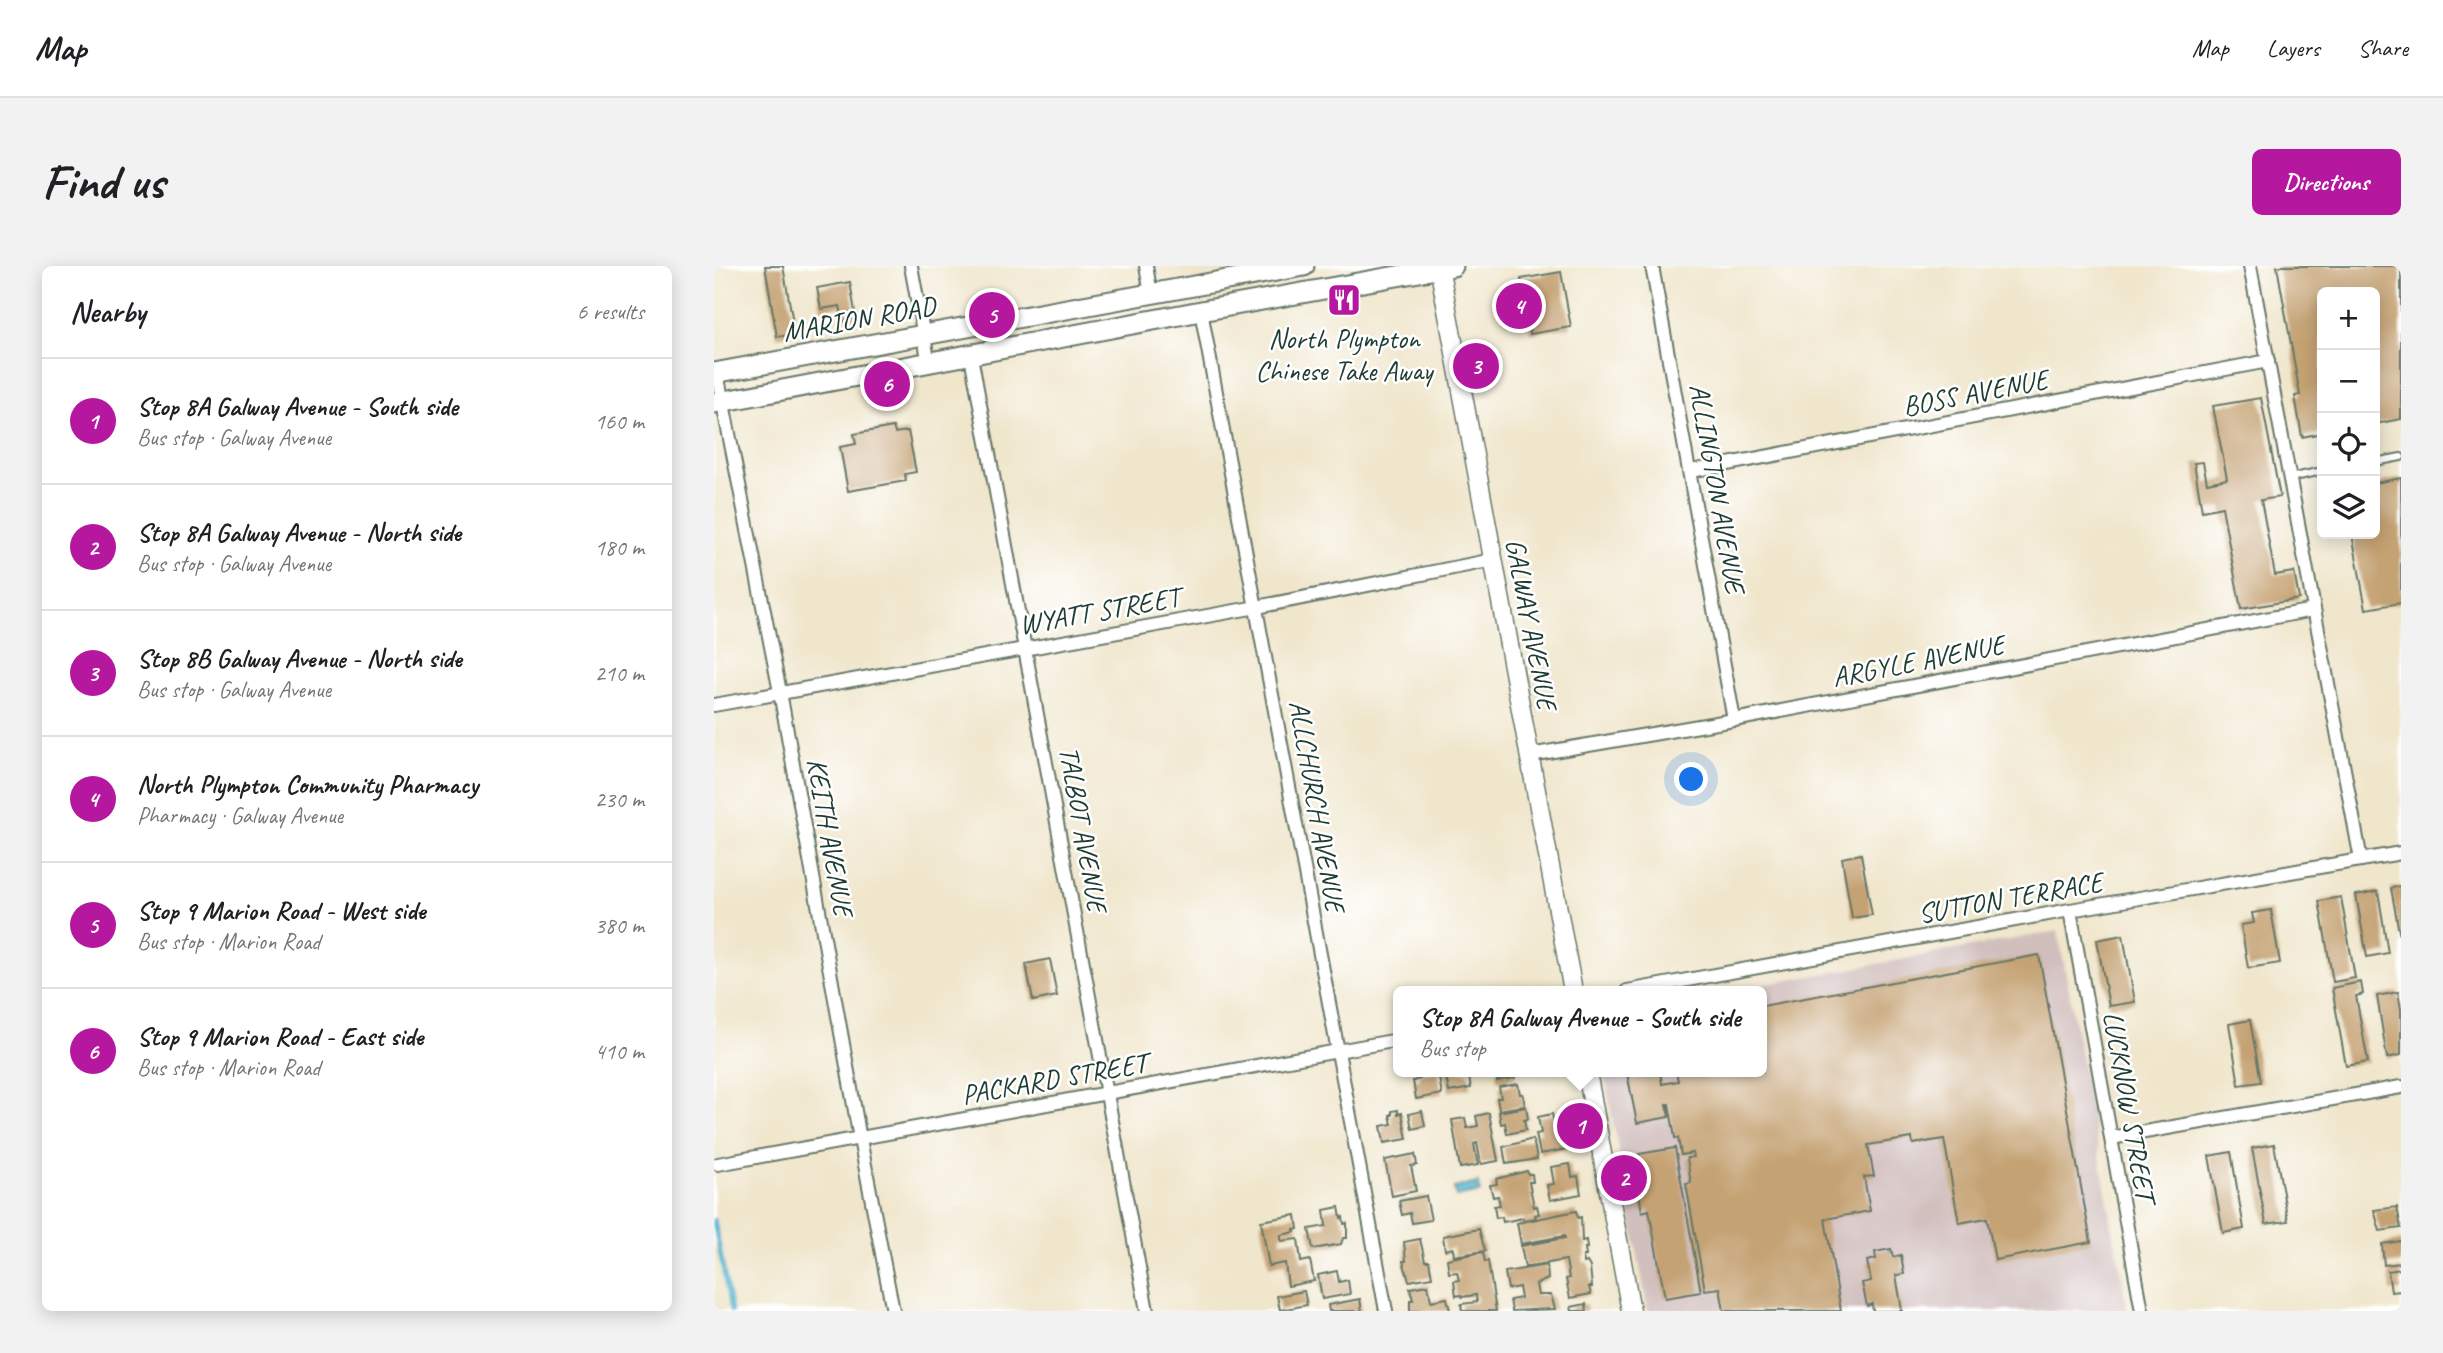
<!DOCTYPE html>
<html lang="en">
<head>
<meta charset="utf-8">
<style>
  body { margin:0; font-family:Caveat,sans-serif; background:#f2f2f2; color:#202124 }
  .controls { position:absolute; right:21px; top:21px; display:grid; overflow:hidden; border-radius:10px; box-shadow:0 4px 18px #0003 }
  .controls button { width:63px; height:63px; display:grid; place-items:center; padding:0; border:0; border-bottom:2px solid #e0e0e0; background:#fff; color:#202124; font:35px sans-serif }
  .you { position:absolute; left:978px; top:514px; width:24px; height:24px; margin:-18px; border:5px solid #fff; border-radius:50%; background:#1a73e8; box-shadow:0 0 0 10px #1a73e833 }
  .badge { display:grid; place-items:center; width:46px; height:46px; border-radius:50%; background:#b5179e; color:#fff; font-size:23px; font-weight:700 }
  .pin { position:absolute; translate:-50% -50%; border:4px solid #fff; box-shadow:0 2px 7px #0006 }
  .popup { position:absolute; left:679px; top:720px; width:374px; height:91px; box-sizing:border-box; display:grid; place-content:center; border-radius:10px; background:#fff; filter:drop-shadow(0 2px 5px #0005); font-size:23px; white-space:nowrap; color:#757577 }
  .popup b { font-size:26px; color:#202124 }
  .popup::after { content:''; position:absolute; left:50%; top:100%; margin-left:-14px; border:14px solid transparent; border-top-color:#fff }
  .list { margin:0; padding:0; list-style:none }
  h2 { display:flex; justify-content:space-between; align-items:center; height:91px; margin:0; padding:0 28px; font-size:30px }
  h2 small { font-size:23px; font-weight:400; color:#757577 }
  .list li { display:grid; grid-template-columns:46px 1fr auto; gap:21px; align-items:center; box-sizing:border-box; height:126px; padding:0 28px; border-top:2px solid #e0e0e0 }
  .list b { display:block; font-size:26px; white-space:nowrap }
  .list p { margin:0; font-size:23px; white-space:nowrap; color:#757577 }
  .list em { font-size:23px; font-style:normal; color:#757577 }
  .icon { flex:none; width:38px; height:38px; fill:none; stroke:currentColor; stroke-width:2; stroke-linecap:round; stroke-linejoin:round }
  .map { position:relative; flex:none; width:1687px; height:1045px; overflow:hidden; border-radius:10px }
  header { display:flex; align-items:center; gap:42px; box-sizing:border-box; height:98px; padding:0 35px; background:#fff; border-bottom:2px solid #e0e0e0 }
  header strong { font-size:33px }
  nav { display:flex; gap:38px; margin-inline-start:auto; font-size:24px }
  .intro { display:flex; align-items:center; justify-content:space-between; box-sizing:border-box; height:168px; padding:0 42px }
  h1 { margin:0; font-size:49px }
  .button { padding:18px 32px; border-radius:10px; background:#b5179e; color:#fff; font-size:24px; font-weight:700 }
  main { display:flex; gap:42px; padding:0 42px }
  aside { flex:1; background:#fff; border-radius:10px; box-shadow:0 4px 18px #0003 }
  .map>svg:first-child { display:block }
</style>
</head>
<body>
<header>
<strong>Map</strong>
<nav><a>Map</a><a>Layers</a><a>Share</a></nav>
</header>
<div class="intro"><h1>Find us</h1><a class="button">Directions</a></div>
<main>
<aside>
<h2>Nearby<small>6 results</small></h2>
<ul class="list">
<li><span class="badge">1</span><div><b>Stop 8A Galway Avenue - South side</b><p>Bus stop · Galway Avenue</p></div><em>160 m</em></li>
<li><span class="badge">2</span><div><b>Stop 8A Galway Avenue - North side</b><p>Bus stop · Galway Avenue</p></div><em>180 m</em></li>
<li><span class="badge">3</span><div><b>Stop 8B Galway Avenue - North side</b><p>Bus stop · Galway Avenue</p></div><em>210 m</em></li>
<li><span class="badge">4</span><div><b>North Plympton Community Pharmacy</b><p>Pharmacy · Galway Avenue</p></div><em>230 m</em></li>
<li><span class="badge">5</span><div><b>Stop 9 Marion Road - West side</b><p>Bus stop · Marion Road</p></div><em>380 m</em></li>
<li><span class="badge">6</span><div><b>Stop 9 Marion Road - East side</b><p>Bus stop · Marion Road</p></div><em>410 m</em></li>
</ul>
</aside>
<div class="map">
<svg width="1687" height="1045" viewBox="0 0 1687 1045">
  <rect width="100%" height="100%" fill="#fff"/>
  <filter id="ink" filterUnits="userSpaceOnUse"><feTurbulence type="fractalNoise" baseFrequency=".0143" numOctaves="2"/><feDisplacementMap in="SourceGraphic" scale="14" xChannelSelector="R" yChannelSelector="G"/><feConvolveMatrix kernelMatrix="1 2 1 2 8 2 1 2 1" color-interpolation-filters="sRGB"/></filter>
  <filter id="wash" filterUnits="userSpaceOnUse"><feTurbulence type="fractalNoise" baseFrequency=".00686" numOctaves="4" result="noise"/><feDisplacementMap in="SourceGraphic" scale="28" xChannelSelector="R" yChannelSelector="G"/><feGaussianBlur stdDeviation="1.57" result="paint"/><feColorMatrix in="noise" values="0 0 0 0 0 0 0 0 0 0 0 0 0 0 0 0 0 1.4 0 .05"/><feComposite in="paint" operator="in"/></filter>
  <g filter="url(#wash)">
    <rect width="100%" height="100%" fill="#f0e6cc"/>
    <polygon fill="#d1bfbe" points="1344,665 1414,1045 934,1045 890,806 1048,806 1048,725 1015,725"/>
    <polygon fill="#50b2cf" stroke="#387882" stroke-width="2" points="764,917 766,926 742,931 740,922"/>
    <g fill="none" stroke-linecap="round" stroke-linejoin="round">
      <polyline stroke="#50b2cf" stroke-width="4.5" points="0,954 17,1045"/>
    </g>
    <g id="blocks">
      <g fill="#c5a273">
        <polygon points="51,0 69,0 81,68 63,71"/>
        <polygon points="1563,0 1687,0 1687,153 1661,158 1661,26 1608,26 1608,167 1588,171 1581,130 1586,129"/>
        <polygon points="847,6 857,61 816,68 807,13"/>
        <polygon points="136,16 142,52 129,55 126,40 107,43 103,22"/>
        <polygon points="1547,132 1566,231 1547,234 1561,309 1580,306 1585,333 1527,343 1508,241 1488,245 1480,197 1489,196 1493,217 1513,213 1499,140"/>
        <polygon points="179,161 181,167 194,165 202,206 191,208 192,215 134,225 126,181 142,178 140,168"/>
        <polygon points="1687,212 1687,337 1652,343 1638,268 1661,268 1661,217"/>
        <polygon points="1147,588 1158,649 1138,652 1128,592"/>
        <polygon points="1687,620 1687,671 1686,671 1677,622"/>
        <polygon points="1664,625 1674,687 1653,691 1642,629"/>
        <polygon points="1627,631 1641,712 1619,716 1605,635"/>
        <polygon points="1557,644 1566,697 1534,702 1527,659 1540,657 1538,647"/>
        <polygon points="1409,669 1421,736 1395,740 1383,674"/>
        <polygon points="1325,689 1377,976 1281,994 1273,952 1245,957 1230,873 1199,878 1198,872 1154,879 1160,910 1150,911 1156,945 1111,953 1127,1045 1010,1045 1006,1022 991,1024 972,918 977,917 973,892 980,891 979,887 967,889 964,872 961,872 955,838 953,838 955,851 923,857 913,807 946,806 948,818 964,815 962,806 1048,806 1048,740"/>
        <polygon points="336,693 343,730 319,735 312,698"/>
        <polygon points="1647,716 1649,728 1642,730 1654,796 1632,800 1618,722"/>
        <polygon points="1684,726 1687,743 1687,789 1673,792 1663,730"/>
        <polygon points="1536,754 1547,816 1525,819 1515,758"/>
        <polygon points="724,806 728,828 702,833 699,815 706,813 706,808"/>
        <polygon points="731,806 754,806 757,822 735,826"/>
        <polygon points="782,806 800,806 801,812 783,815"/>
        <polygon points="804,818 806,828 809,828 811,840 785,844 783,832 787,832 785,821"/>
        <polygon points="812,841 814,853 810,854 812,864 793,868 791,857 787,858 785,846"/>
        <polygon points="684,844 684,848 688,847 693,873 670,877 667,860 678,858 676,849 678,849 678,845"/>
        <polygon points="708,845 711,860 698,863 695,848"/>
        <polygon points="775,847 784,895 767,898 763,877 760,878 764,899 746,902 738,854 751,852 753,862 764,860 762,850"/>
        <polygon points="838,848 841,860 844,860 844,864 851,863 854,883 826,888 822,868 827,867 824,851"/>
        <polygon points="819,873 823,893 792,898 789,881"/>
        <polygon points="1560,878 1574,955 1552,958 1538,882"/>
        <polygon points="961,882 987,1026 951,1032 935,944 928,946 924,921 930,919 925,888"/>
        <polygon points="1517,886 1530,963 1509,967 1495,890"/>
        <polygon points="701,888 703,899 697,900 702,925 678,930 671,894"/>
        <polygon points="856,898 858,911 864,910 867,928 836,934 833,919 840,918 837,901"/>
        <polygon points="813,905 814,908 818,908 819,916 815,916 820,941 823,940 825,948 821,949 822,952 810,954 809,952 789,956 788,951 782,952 780,940 786,939 784,930 779,931 776,919 783,918 782,913"/>
        <polygon points="712,930 717,954 698,957 696,947 688,949 685,935"/>
        <polygon points="625,941 627,952 629,951 630,958 633,957 633,972 629,972 627,978 599,983 595,963 612,960 610,944"/>
        <polygon points="1683,941 1687,962 1666,965 1660,944"/>
        <polygon points="862,945 864,952 867,951 868,975 872,974 873,982 871,982 872,990 869,990 870,997 873,996 876,1001 878,1021 875,1021 877,1028 856,1032 852,1013 855,1012 852,994 811,1001 807,980 851,972 850,970 807,978 803,957"/>
        <polygon points="582,949 584,963 580,964 581,966 567,969 567,975 584,973 587,996 596,994 600,1015 574,1020 571,997 555,1000 547,955"/>
        <polygon points="765,963 771,985 740,990 739,982 731,984 729,970"/>
        <polygon points="706,973 711,995 715,995 718,1011 695,1015 689,995 692,995 690,976"/>
        <polygon points="1687,975 1687,997 1670,999 1668,978"/>
        <polygon points="1177,983 1179,991 1187,989 1190,1008 1182,1009 1188,1045 1159,1045 1158,1038 1153,1040 1148,1017 1157,1015 1153,995 1162,993 1161,986"/>
        <polygon points="769,986 771,996 774,995 782,1045 748,1045 747,1038 763,1036 762,1029 748,1031 747,1029 742,1030 740,1015 745,1014 743,1006 735,1007 733,993"/>
        <polygon points="833,999 834,1013 822,1018 824,1029 837,1029 841,1043 798,1045 796,1034 807,1032 805,1021 794,1023 791,1006"/>
        <polygon points="1687,1003 1687,1025 1677,1026 1674,1005"/>
        <polygon points="623,1005 625,1016 634,1014 636,1028 608,1033 604,1009"/>
        <polygon points="714,1019 717,1035 733,1032 736,1045 696,1045 696,1034 699,1034 696,1022"/>
        <polygon points="590,1025 593,1039 566,1044 563,1030"/>
        <polygon points="646,1033 648,1045 615,1045 614,1039"/>
        <polygon points="872,1038 873,1045 858,1045 857,1041"/>
      </g>
    </g>
  </g>
  <g filter="url(#ink)">
    <use href="#blocks" fill-opacity="0" stroke="#687869" stroke-width="2"/>
    <g fill="none" stroke-linecap="round" stroke-linejoin="round">
      <defs>
        <g id="lane">
          <polyline points="1661,196 1687,191"/>
          <polyline points="1576,212 1608,205"/>
        </g>
        <g id="street">
          <polyline points="197,0 215,98"/>
          <polyline points="432,0 437,28"/>
          <polyline points="938,0 1020,454"/>
          <polyline points="1536,0 1647,594"/>
          <polyline points="487,45 672,1045"/>
          <polyline points="257,90 433,1045"/>
          <polyline points="3,107 66,426 146,873 179,1045"/>
          <polyline points="977,205 1554,95"/>
          <polyline points="0,439 543,341 779,294"/>
          <polyline points="816,489 1020,454 1599,344"/>
          <polyline points="1356,644 1428,1045"/>
          <polyline points="913,725 1356,644 1687,587"/>
          <polyline points="1397,872 1687,821"/>
          <polyline points="4,898 684,774"/>
        </g>
        <g id="secondary">
          <polyline points="725,0 859,725"/>
          <polyline points="873,806 917,1045"/>
        </g>
        <g id="primary">
          <polyline points="0,107 590,0"/>
          <polyline points="0,137 487,45 739,0"/>
        </g>
      </defs>
      <use href="#lane" stroke="#687869" stroke-width="10"/>
      <use href="#street" stroke="#687869" stroke-width="16"/>
      <use href="#secondary" stroke="#687869" stroke-width="21"/>
      <use href="#primary" stroke="#687869" stroke-width="23"/>
      <use href="#lane" stroke="#fff" stroke-width="6"/>
      <use href="#street" stroke="#fff" stroke-width="12"/>
      <use href="#secondary" stroke="#fff" stroke-width="18"/>
      <use href="#primary" stroke="#fff" stroke-width="19"/>
    </g>
  </g>
  <defs>
    <symbol id="restaurant-square" viewBox="-11 -11 22 22"><rect x="-9" y="-9" width="18" height="18" rx="4" fill="#b5179e" stroke="#fff"/><path d="M-5-6h1v4h1v-4h1v4h1v-4h1v5L-1.5 .5V6h-2V.5L-5-1ZM5-6V6H3V1.5H1.5Q1.5-4 5-6Z" fill="#fff"/></symbol>
  </defs>
  <g fill-rule="evenodd">
    <use href="#restaurant-square" x="611" y="15" width="38" height="38"/>
  </g>
  <g text-anchor="middle" stroke-width="5" stroke-linejoin="round" paint-order="stroke">
    <g font-size="28" fill="#1f3d34" stroke="#fff">
      <text transform="translate(145 52) rotate(-10)" y="10">MARION ROAD</text>
      <text transform="translate(1261 126) rotate(-11)" y="10">BOSS AVENUE</text>
      <text transform="translate(1004 222) rotate(80)" y="10">ALLINGTON AVENUE</text>
      <text transform="translate(385 344) rotate(-10)" y="10">WYATT STREET</text>
      <text transform="translate(818 358) rotate(79)" y="10">GALWAY AVENUE</text>
      <text transform="translate(1204 394) rotate(-11)" y="10">ARGYLE AVENUE</text>
      <text transform="translate(604 540) rotate(80)" y="10">ALLCHURCH AVENUE</text>
      <text transform="translate(370 563) rotate(80)" y="10">TALBOT AVENUE</text>
      <text transform="translate(117 571) rotate(80)" y="10">KEITH AVENUE</text>
      <text transform="translate(1296 631) rotate(-10)" y="10">SUTTON TERRACE</text>
      <text transform="translate(340 812) rotate(-10)" y="10">PACKARD STREET</text>
      <text transform="translate(1416 840) rotate(80)" y="10">LUCKNOW STREET</text>
    </g>
    <g font-size="28" fill="#1f3d34" stroke="#fff">
      <text x="630" y="82">North Plympton<tspan x="630" dy="32">Chinese Take Away</tspan></text>
    </g>
  </g>
</svg>
<div class="controls">
<button>+</button>
<button>−</button>
<button><svg class="icon" aria-label="locate" viewBox="0 0 24 24"><circle cx="12" cy="12" r="6"/><path d="M12 2v4M12 18v4M2 12h4M18 12h4"/></svg></button>
<button><svg class="icon" aria-label="layers" viewBox="0 0 24 24"><path d="M12 4l9 5-9 5-9-5zM3 14l9 5 9-5"/></svg></button>
</div>
<div class="you"></div>
<div class="pin badge" style="left:866px;top:860px">1</div>
<div class="popup"><b>Stop 8A Galway Avenue - South side</b>Bus stop</div>
<div class="pin badge" style="left:910px;top:912px">2</div>
<div class="pin badge" style="left:762px;top:100px">3</div>
<div class="pin badge" style="left:805px;top:40px">4</div>
<div class="pin badge" style="left:278px;top:49px">5</div>
<div class="pin badge" style="left:173px;top:118px">6</div>
</div>
</main>
</body>
</html>
